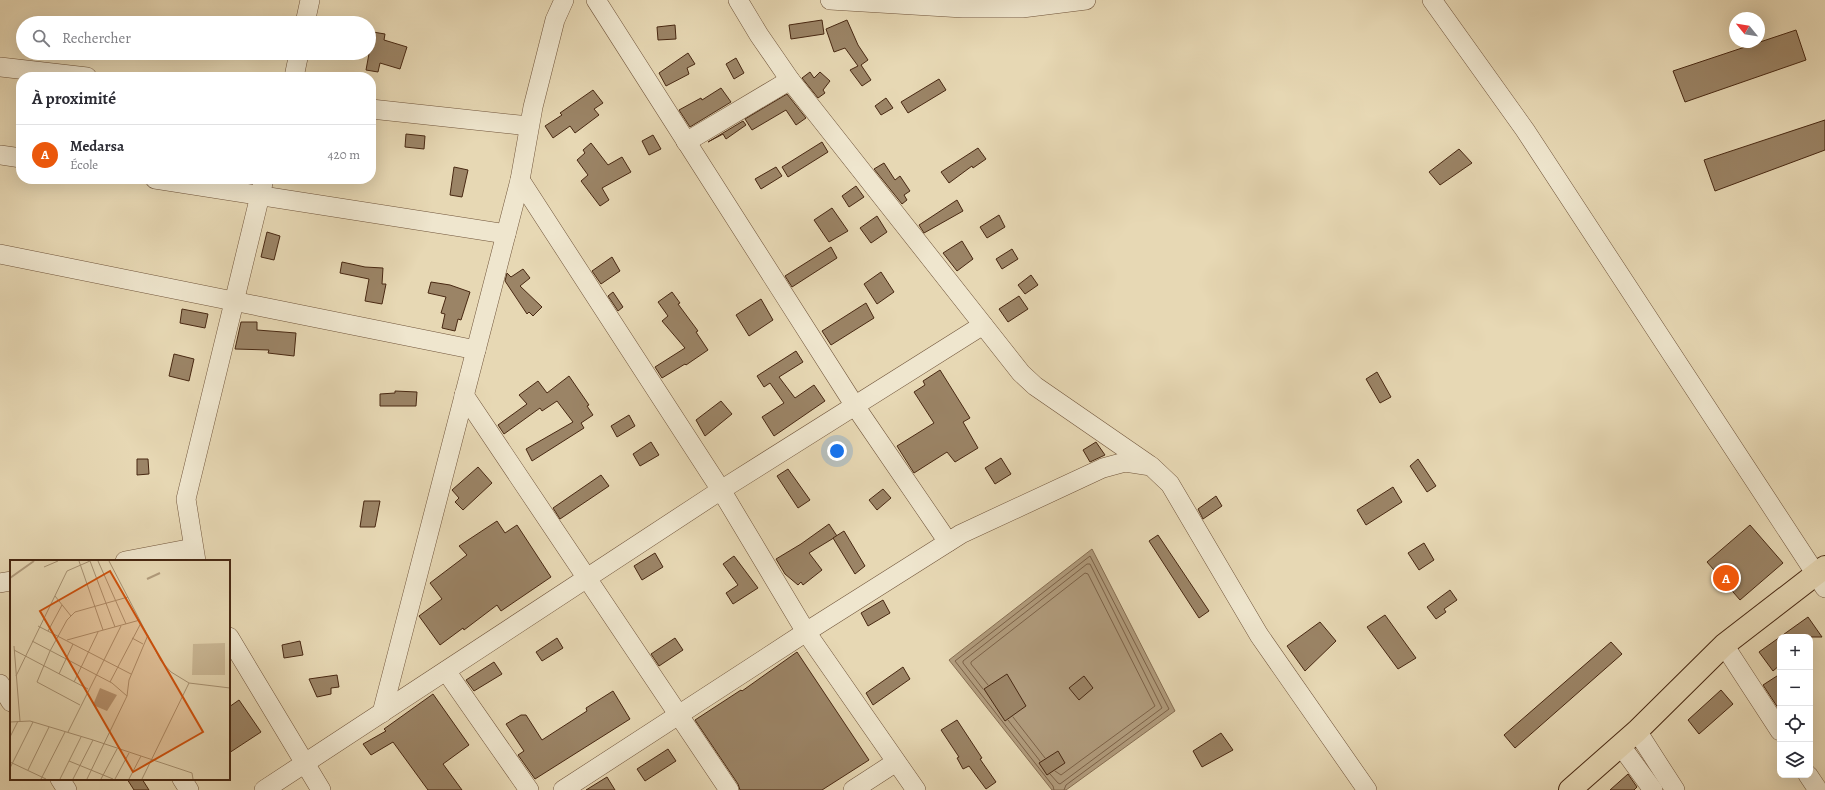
<!DOCTYPE html>
<html lang="fr">
<head>
<meta charset="utf-8">
<style>
  body { margin:0; font-family:Alegreya,serif; background:#f7f7f7; color:#2b2b33 }
  .controls { position:absolute; right:12px; bottom:12px; display:grid; overflow:hidden; border-radius:8px; box-shadow:0 4px 16px #0002 }
  .controls button { width:36px; height:36px; display:grid; place-items:center; padding:0; border:0; border-bottom:1px solid #e1e1e2; background:#fff; color:#2b2b33; font:20px sans-serif }
  .compass { position:absolute; left:1729px; top:12px; width:36px; height:36px; border-radius:50%; background:#fff; box-shadow:0 4px 16px #0002; rotate:300deg }
  .you { position:absolute; left:837px; top:451px; width:14px; height:14px; margin:-10px; border:3px solid #fff; border-radius:50%; background:#1a73e8; box-shadow:0 0 0 6px #1a73e833 }
  .badge { display:grid; place-items:center; width:26px; height:26px; border-radius:50%; background:#ea580c; color:#fff; font-size:13px; font-weight:700 }
  .pin { position:absolute; translate:-50% -50%; border:2px solid #fff; box-shadow:0 1px 4px #0006 }
  .list { margin:0; padding:0; list-style:none }
  h2 { display:flex; justify-content:space-between; align-items:center; height:52px; margin:0; padding:0 16px; font-size:17px }
  h2 small { font-size:13px; font-weight:400; color:#7c7c81 }
  .list li { display:grid; grid-template-columns:26px 1fr auto; gap:12px; align-items:center; box-sizing:border-box; height:60px; padding:0 16px; border-top:1px solid #e1e1e2 }
  .list b { display:block; font-size:15px; white-space:nowrap }
  .list p { margin:0; font-size:13px; white-space:nowrap; color:#7c7c81 }
  .list em { font-size:13px; font-style:normal; color:#7c7c81 }
  .icon { flex:none; width:22px; height:22px; fill:none; stroke:currentColor; stroke-width:2; stroke-linecap:round; stroke-linejoin:round }
  .map { position:relative; flex:none; width:1825px; height:790px; overflow:hidden }
  .search { position:absolute; background:#fff; box-shadow:0 4px 16px #0002; left:16px; top:16px; width:360px; height:44px; display:flex; align-items:center; gap:10px; box-sizing:border-box; padding:0 14px; border-radius:22px; color:#7c7c81; font-size:15px }
  .panel { position:absolute; background:#fff; box-shadow:0 4px 16px #0002; left:16px; top:72px; width:360px; height:112px; border-radius:16px }
  .map>svg:first-child { display:block }
</style>
</head>
<body>
<div class="map">
<svg width="1825" height="790" viewBox="0 0 1825 790">
  <rect width="100%" height="100%" fill="#e7d8b4"/>
  <filter id="stains"><feTurbulence type="fractalNoise" baseFrequency=".005" numOctaves="4"/><feColorMatrix values="0 0 0 0 .2 0 0 0 0 .09 0 0 0 0 .02 0 0 0 .5 -.17"/></filter>
  <radialGradient id="worn" r=".72"><stop offset=".6" stop-color="#630" stop-opacity="0"/><stop offset="1" stop-color="#630" stop-opacity=".3"/></radialGradient>
  <polygon fill="#b19c7d" stroke="#876e52" points="1092,549 1175,711 1066,790 1052,790 949,660"/>
  <g fill="none" stroke-linecap="round" stroke-linejoin="round">
    <g stroke="#7c6248" stroke-width="1">
      <polyline points="988,685 971,664 971,662 1085,573 1088,574 1155,706 1061,775 1055,771"/>
      <polyline points="983,689 963,663 963,661 1087,564 1090,564 1162,708 1060,784 1058,783 1050,774"/>
      <polyline points="1013,717 1045,758"/>
      <polyline points="1008,720 1040,761"/>
      <polyline points="1054,790 1053,786 955,661 1090,556 1169,709 1066,785 1064,790"/>
    </g>
  </g>
  <g fill="#9b8466" stroke="#482812">
    <polygon points="822,20 824,34 791,39 789,25"/>
    <polygon points="847,20 858,45 868,60 861,65 871,80 862,86 850,70 858,66 845,48 834,52 826,29"/>
    <polygon points="675,25 676,39 658,40 657,27"/>
    <polygon points="1796,30 1806,60 1685,102 1673,71"/>
    <polygon points="373,32 385,34 384,40 407,47 400,69 380,63 378,72 366,70"/>
    <polygon points="688,53 695,64 687,68 689,74 666,86 659,73"/>
    <polygon points="736,58 744,73 734,79 726,64"/>
    <polygon points="810,72 814,78 820,72 830,81 823,90 825,93 818,98 802,78"/>
    <polygon points="939,79 946,90 908,113 901,102"/>
    <polygon points="721,88 731,102 690,127 679,110 701,98 702,100"/>
    <polygon points="593,90 603,103 594,109 599,115 575,133 570,126 553,138 545,126 562,115 560,113"/>
    <polygon points="787,94 806,118 796,125 786,110 752,130 745,119"/>
    <polygon points="886,98 893,108 881,115 875,106"/>
    <polygon points="1825,120 1825,150 1715,191 1704,160"/>
    <polygon points="743,121 746,125 726,139 723,134 708,142"/>
    <polygon points="406,134 425,136 424,149 405,147"/>
    <polygon points="653,135 661,149 649,155 642,141"/>
    <polygon points="822,142 828,152 788,177 782,167"/>
    <polygon points="591,143 608,165 622,157 631,172 602,188 609,200 600,206 581,181 588,175 577,160 585,153 583,150"/>
    <polygon points="978,148 986,159 973,168 972,166 949,183 941,172"/>
    <polygon points="1459,149 1472,163 1440,185 1429,172"/>
    <polygon points="884,163 895,180 900,176 910,191 904,195 907,200 902,204 874,169"/>
    <polygon points="454,167 468,170 462,197 450,195"/>
    <polygon points="776,167 782,176 761,189 755,179"/>
    <polygon points="856,186 864,197 849,207 842,196"/>
    <polygon points="957,200 963,211 924,233 919,225"/>
    <polygon points="832,208 848,231 829,242 814,220"/>
    <polygon points="999,215 1005,227 987,238 980,227"/>
    <polygon points="877,216 887,232 871,243 860,228"/>
    <polygon points="267,232 280,236 274,260 261,257"/>
    <polygon points="962,241 973,259 957,271 943,253"/>
    <polygon points="831,247 837,258 792,287 785,276"/>
    <polygon points="1012,249 1018,259 1002,269 996,259"/>
    <polygon points="612,257 620,271 601,284 592,271"/>
    <polygon points="342,262 365,267 383,268 382,284 386,284 382,304 365,301 369,279 340,273"/>
    <polygon points="523,269 530,278 520,286 542,307 533,316 529,312 527,314 505,281 507,273 511,277"/>
    <polygon points="881,272 894,292 877,304 864,284"/>
    <polygon points="1031,275 1038,285 1025,294 1018,285"/>
    <polygon points="431,282 450,285 470,292 461,320 458,319 455,331 442,328 445,314 441,313 446,297 428,293"/>
    <polygon points="613,292 623,307 618,311 608,296"/>
    <polygon points="672,292 680,303 678,304 698,331 696,332 708,350 686,365 685,364 662,378 655,367 685,348 662,321 668,316 658,302"/>
    <polygon points="1019,296 1028,309 1008,322 999,309"/>
    <polygon points="761,299 773,320 749,336 736,315"/>
    <polygon points="866,303 874,318 831,345 822,331"/>
    <polygon points="182,309 208,314 205,328 180,323"/>
    <polygon points="241,322 257,322 257,330 296,333 294,356 268,353 269,350 235,349"/>
    <polygon points="796,351 803,362 779,377 795,398 814,385 825,401 774,436 762,417 784,403 770,383 764,387 757,376"/>
    <polygon points="174,354 194,359 189,381 169,376"/>
    <polygon points="940,370 970,418 963,422 978,448 955,462 947,452 914,473 897,446 934,423 914,392 925,385 923,381"/>
    <polygon points="1377,372 1391,397 1380,403 1366,379"/>
    <polygon points="569,376 589,405 587,406 593,415 581,423 584,428 532,461 526,449 573,422 557,401 542,411 540,408 504,434 498,425 527,404 519,395 538,381 547,393"/>
    <polygon points="395,391 417,392 416,406 380,406 380,394 395,393"/>
    <polygon points="721,401 732,414 705,436 696,420"/>
    <polygon points="629,415 635,426 617,437 611,426"/>
    <polygon points="651,442 659,455 640,466 633,454"/>
    <polygon points="1096,442 1105,455 1090,462 1083,450"/>
    <polygon points="1001,458 1011,474 995,484 985,468"/>
    <polygon points="137,459 148,459 149,474 137,475"/>
    <polygon points="1418,459 1436,486 1427,492 1410,466"/>
    <polygon points="478,467 492,483 463,510 455,502 459,498 452,490"/>
    <polygon points="788,469 810,500 798,508 777,476"/>
    <polygon points="601,475 609,486 560,519 553,508"/>
    <polygon points="1393,487 1402,502 1366,525 1357,510"/>
    <polygon points="883,489 891,498 877,510 869,500"/>
    <polygon points="1216,496 1222,506 1203,519 1198,509"/>
    <polygon points="364,501 380,501 375,527 360,527"/>
    <polygon points="497,521 505,533 517,525 551,577 501,611 497,605 464,630 463,628 440,645 419,616 442,599 430,583 467,555 459,546"/>
    <polygon points="829,524 837,536 809,553 822,570 803,585 801,582 798,585 785,574 776,559 801,544"/>
    <polygon points="1750,525 1783,563 1740,600 1707,562"/>
    <polygon points="844,531 865,566 855,574 833,538"/>
    <polygon points="1158,535 1209,611 1199,618 1149,541"/>
    <polygon points="1424,543 1434,560 1419,570 1408,553"/>
    <polygon points="655,553 663,567 642,580 634,566"/>
    <polygon points="734,556 758,588 733,604 726,593 738,585 723,564"/>
    <polygon points="1450,590 1457,600 1444,609 1446,612 1436,619 1427,607"/>
    <polygon points="883,600 890,613 868,626 861,613"/>
    <polygon points="1385,615 1416,658 1398,669 1367,627"/>
    <polygon points="1808,617 1822,637 1780,637 1780,665 1773,671 1759,652"/>
    <polygon points="1320,622 1336,641 1305,671 1287,646"/>
    <polygon points="557,638 563,648 542,661 536,652"/>
    <polygon points="675,638 683,650 659,666 651,654"/>
    <polygon points="300,641 303,655 284,658 282,645"/>
    <polygon points="1611,642 1622,654 1515,748 1504,735"/>
    <polygon points="797,652 869,760 822,790 740,790 738,784 695,720 741,690 742,691"/>
    <polygon points="494,662 502,674 474,691 466,680"/>
    <polygon points="903,667 910,679 873,705 866,693"/>
    <polygon points="1007,674 1026,706 1005,721 984,689"/>
    <polygon points="1780,674 1780,711 1763,685"/>
    <polygon points="337,675 339,687 331,688 331,694 317,697 309,679"/>
    <polygon points="1084,676 1093,688 1079,700 1069,688"/>
    <polygon points="1721,690 1733,704 1699,734 1688,720"/>
    <polygon points="613,691 630,719 535,779 518,755 524,751 506,724 521,715 526,715 542,740 587,711 586,708"/>
    <polygon points="433,694 469,745 443,764 462,790 428,790 393,742 371,755 363,744 386,731 384,729"/>
    <polygon points="239,700 261,732 229,753 229,707"/>
    <polygon points="957,720 982,758 980,759 996,782 986,789 969,766 963,769 957,758 959,757 941,730"/>
    <polygon points="1221,733 1233,750 1202,767 1193,751"/>
    <polygon points="668,749 676,761 645,781 637,769"/>
    <polygon points="1058,751 1065,763 1047,775 1039,763"/>
    <polygon points="1628,774 1637,787 1634,790 1610,790"/>
    <polygon points="607,777 615,790 586,790"/>
    <polygon points="127,779 142,779 149,790 134,790"/>
  </g>
  <g fill="none" stroke-linecap="round" stroke-linejoin="round">
    <defs>
      <g id="minor">
        <polyline points="596,0 855,406 948,542"/>
        <polyline points="738,0 759,35 790,80 1021,373 1035,386 1148,464"/>
        <polyline points="830,0 963,8 1022,8 1086,0"/>
        <polyline points="1432,0 1525,130 1825,588"/>
        <polyline points="305,23 310,0"/>
        <polyline points="0,67 87,77"/>
        <polyline points="294,77 299,53"/>
        <polyline points="371,109 529,126"/>
        <polyline points="686,142 790,80"/>
        <polyline points="0,155 21,158"/>
        <polyline points="155,179 506,234"/>
        <polyline points="520,180 721,490 806,632 916,790"/>
        <polyline points="0,254 476,350"/>
        <polyline points="464,395 729,790"/>
        <polyline points="125,561 193,548"/>
        <polyline points="196,561 186,499 264,179"/>
        <polyline points="0,583 11,581"/>
        <polyline points="229,637 321,790"/>
        <polyline points="1724,645 1780,731"/>
        <polyline points="446,671 529,790"/>
        <polyline points="0,684 11,702"/>
        <polyline points="382,713 520,180 533,107 555,20 564,0"/>
        <polyline points="1637,731 1675,790"/>
        <polyline points="1621,746 1653,790"/>
        <polyline points="1808,775 1818,790"/>
        <polyline points="60,779 67,790"/>
        <polyline points="182,779 189,790"/>
        <polyline points="264,790 721,490 983,325"/>
        <polyline points="563,790 806,632 961,534 1103,468 1125,462 1151,466 1170,484 1259,635 1367,790"/>
        <polyline points="853,790 896,762"/>
      </g>
      <polyline id="major" points="1570,790 1637,731 1724,645 1825,567"/>
    </defs>
    <use href="#minor" stroke="#70543a" stroke-width="20"/>
    <use href="#major" stroke="#482812" stroke-width="24"/>
    <use href="#minor" stroke="#efe6ce" stroke-width="19"/>
    <use href="#major" stroke="#e7d8b4" stroke-width="22"/>
  </g>
  <g transform="translate(10 560)">
    <rect width="220" height="220" fill="#e7d8b4"/>
    <path d="M215,83V115H182L183,84Z" fill="#ccba98"/>
    <path d="M90,128L107,135L97,151L83,145Z" fill="#b19c7d"/>
    <path fill="none" stroke="#b19c7d" stroke-width="2" d="M0,18L24,1M137,19L150,13"/>
    <path fill="none" stroke="#a79273" stroke-width="1" d="M69,1L93,70M80,1L105,67M88,1L116,64M99,1L151,101L161,112L179,123M34,7L48,1M45,36L61,56M28,66L121,114M38,71L52,45M122,78L133,84M57,80L130,60M22,81L102,123L117,136L77,219M4,86L10,161M4,90L78,129M49,114L63,84M6,116L57,11L80,1M64,122L88,72M100,122L131,63M117,136L119,120L138,75M70,145L27,122L40,91L57,60L65,52L118,37M0,162L20,161L83,180L182,213L183,219M58,172L111,66M0,177L8,161M59,201L103,219M0,202L36,219M0,208L23,162M18,210L39,167M31,219L55,172M50,219L71,177M63,219L83,180M91,219L107,189M105,219L119,193M119,219L131,196M132,219L179,123L220,128"/>
    <path fill="#d0520d" fill-opacity="0.15" stroke="#d0520d" stroke-width="2" d="M100,11L193,172L123,212L30,51Z"/>
    <rect width="220" height="220" fill="none" stroke="#482812" stroke-width="2"/>
  </g>
  <rect width="100%" height="100%" filter="url(#stains)"/>
  <rect width="100%" height="100%" fill="url(#worn)"/>
</svg>
<div class="controls">
<button>+</button>
<button>−</button>
<button><svg class="icon" aria-label="locate" viewBox="0 0 24 24"><circle cx="12" cy="12" r="6"/><path d="M12 2v4M12 18v4M2 12h4M18 12h4"/></svg></button>
<button><svg class="icon" aria-label="layers" viewBox="0 0 24 24"><path d="M12 4l9 5-9 5-9-5zM3 14l9 5 9-5"/></svg></button>
</div>
<svg class="compass" viewBox="-18 -18 36 36"><path d="M0-13l5 13h-10z" fill="#e53935"/><path d="M0 13l5-13h-10z" fill="#7c7c81"/></svg>
<div class="you"></div>
<div class="pin badge" style="left:1726px;top:578px">A</div>
<div class="search"><svg class="icon" aria-label="search" viewBox="0 0 24 24"><circle cx="10" cy="10" r="6"/><path d="M15 15l6 6"/></svg>Rechercher</div>
<section class="panel">
<h2>À proximité<small></small></h2>
<ul class="list">
<li><span class="badge">A</span><div><b>Medarsa</b><p>École</p></div><em>420 m</em></li>
</ul>
</section>
</div>
</body>
</html>
